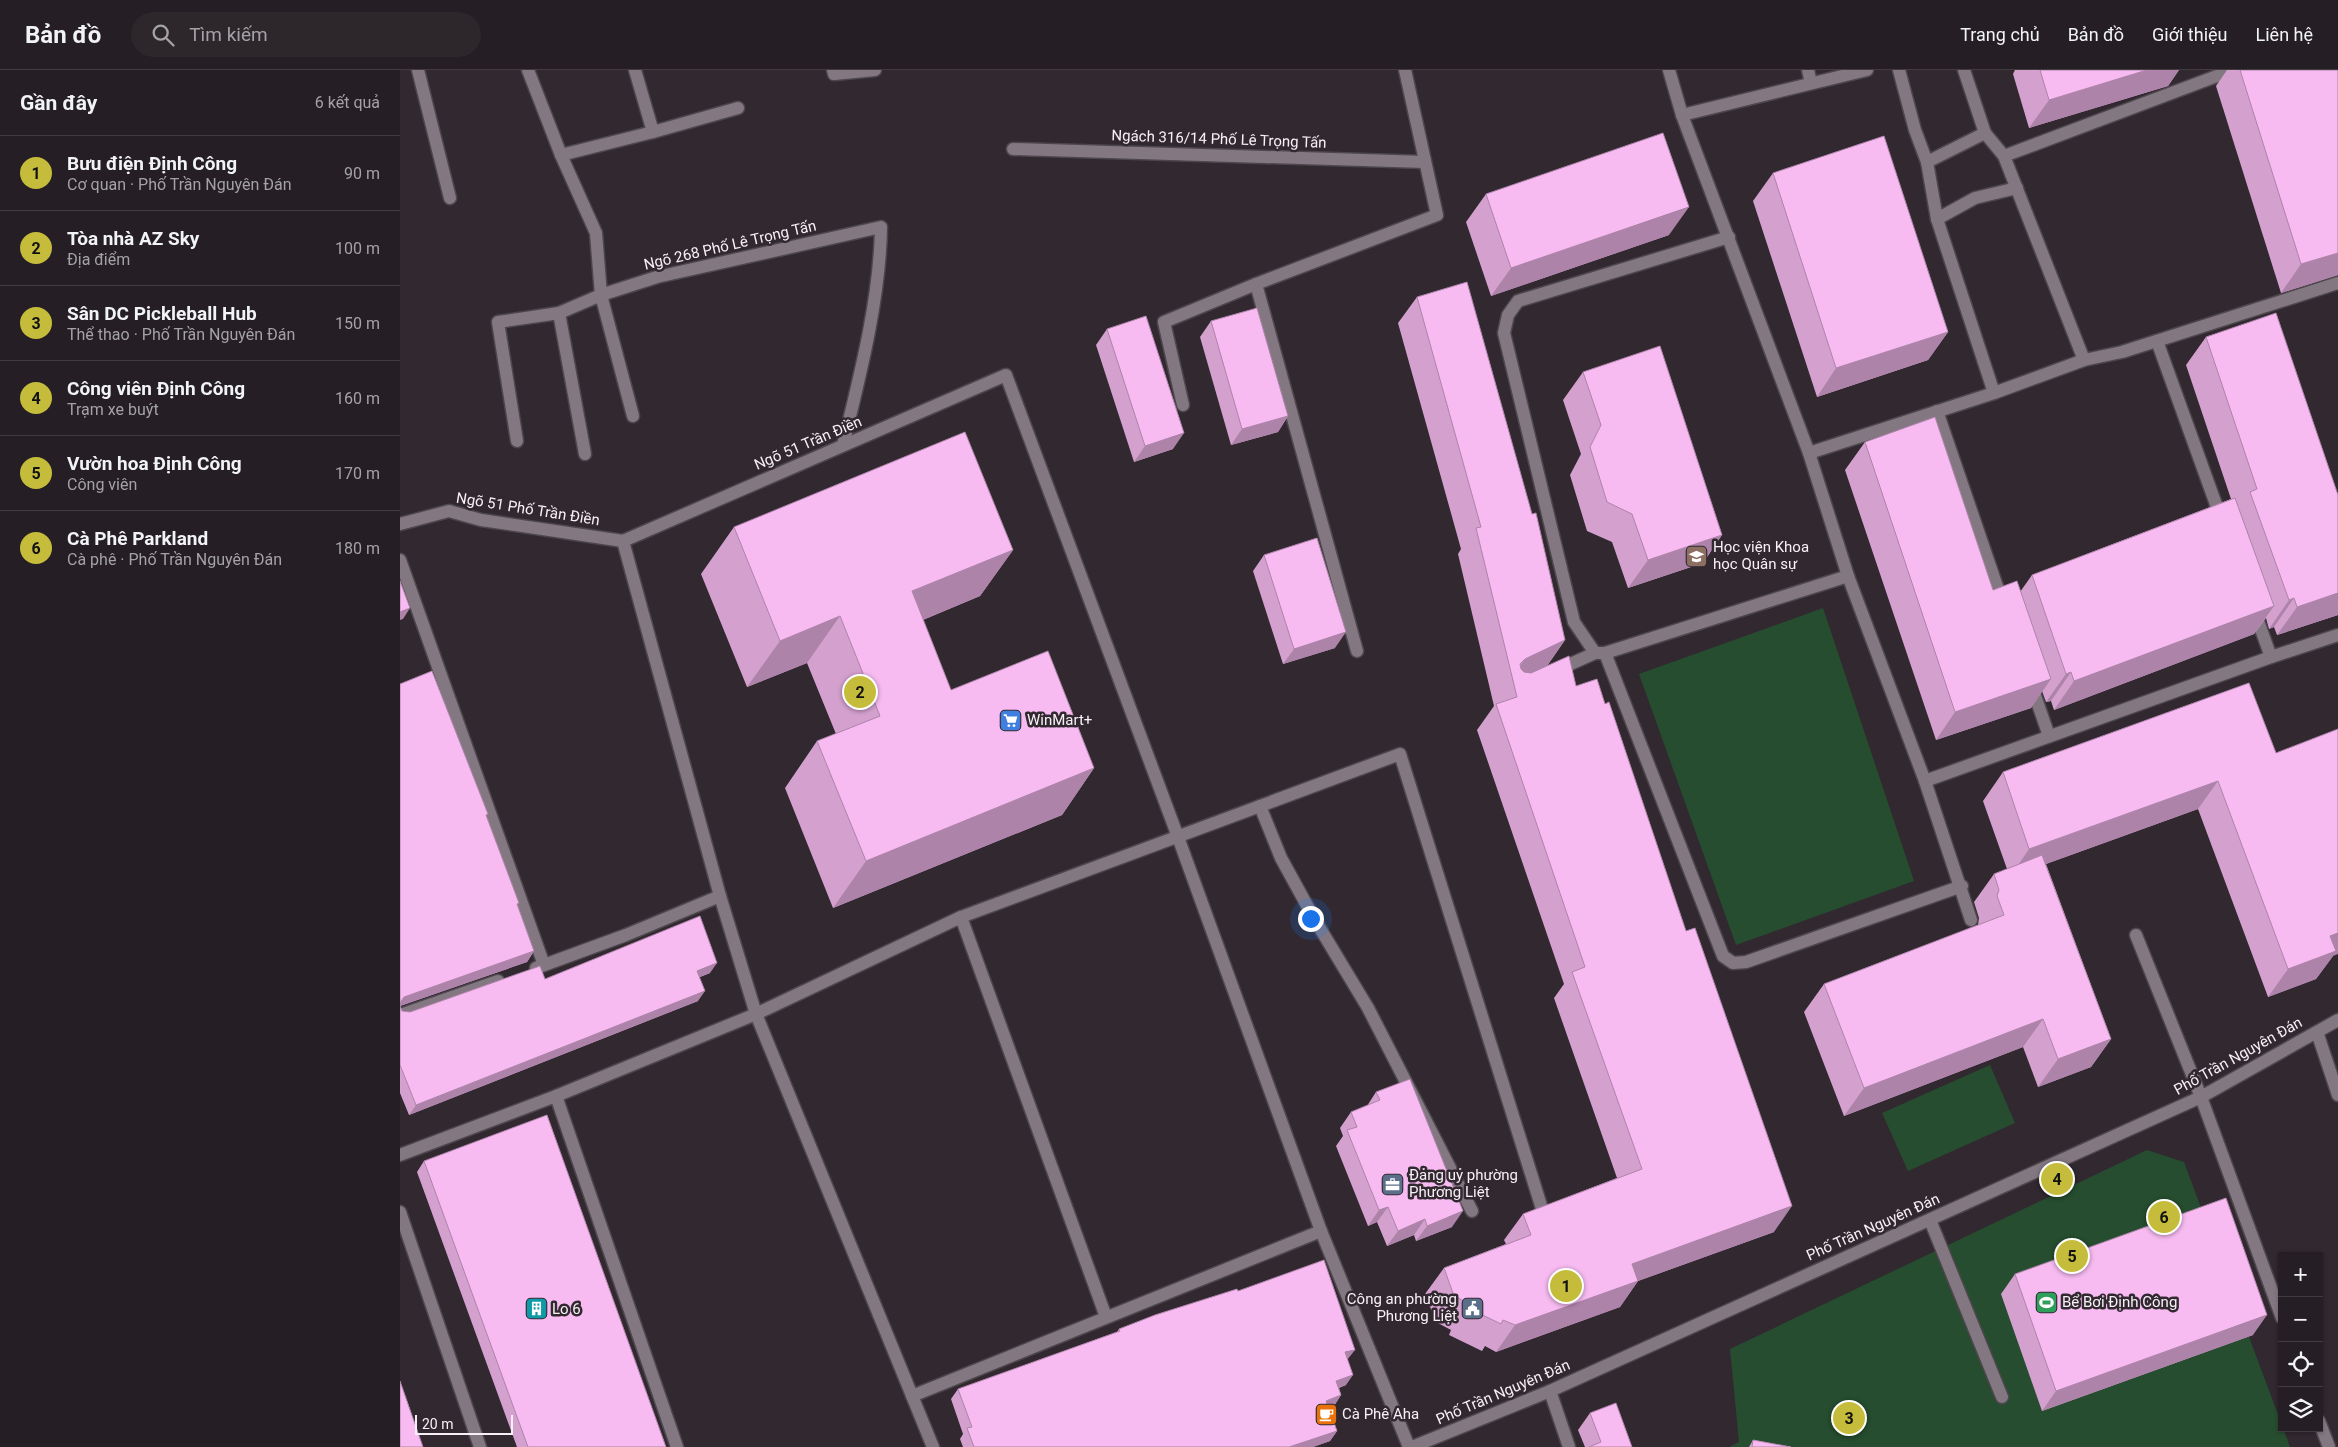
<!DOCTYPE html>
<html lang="vi">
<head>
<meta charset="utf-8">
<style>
  body { margin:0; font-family:Roboto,sans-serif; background:#2d272c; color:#f1f3f6 }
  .controls { position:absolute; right:15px; bottom:15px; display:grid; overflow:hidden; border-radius:0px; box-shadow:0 1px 4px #0004 }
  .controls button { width:45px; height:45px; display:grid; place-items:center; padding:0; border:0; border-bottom:1px solid #423c41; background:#251e24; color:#f1f3f6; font:25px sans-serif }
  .scale { position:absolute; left:15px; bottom:12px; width:98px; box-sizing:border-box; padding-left:5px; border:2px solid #f7f0f6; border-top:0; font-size:14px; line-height:18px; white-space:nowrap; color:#f7f0f6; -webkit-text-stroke:4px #312830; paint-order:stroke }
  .you { position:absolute; left:910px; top:848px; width:18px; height:18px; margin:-12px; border:4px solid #fff; border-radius:50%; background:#1a73e8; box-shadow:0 0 0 8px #1a73e833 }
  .badge { display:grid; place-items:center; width:32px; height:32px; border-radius:50%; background:#c6bc3c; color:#111; font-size:16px; font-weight:700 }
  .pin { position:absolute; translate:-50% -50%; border:2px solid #fff; box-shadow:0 1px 5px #0006 }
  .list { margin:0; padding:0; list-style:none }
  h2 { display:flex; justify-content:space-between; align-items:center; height:65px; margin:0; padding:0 20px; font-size:21px }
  h2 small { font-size:16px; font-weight:400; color:#a3a2a6 }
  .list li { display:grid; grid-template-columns:32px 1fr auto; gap:15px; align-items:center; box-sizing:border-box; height:75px; padding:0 20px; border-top:1px solid #423c41 }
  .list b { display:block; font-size:19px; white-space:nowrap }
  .list p { margin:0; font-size:16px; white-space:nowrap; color:#a3a2a6 }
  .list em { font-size:16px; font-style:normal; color:#a3a2a6 }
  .icon { flex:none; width:28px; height:28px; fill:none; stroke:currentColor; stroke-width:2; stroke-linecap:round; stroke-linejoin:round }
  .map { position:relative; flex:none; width:1938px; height:1377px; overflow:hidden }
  header { display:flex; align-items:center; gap:30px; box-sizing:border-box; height:70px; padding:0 25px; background:#251e24; border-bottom:1px solid #423c41 }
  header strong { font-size:24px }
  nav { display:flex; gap:28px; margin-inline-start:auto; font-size:18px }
  .search { width:350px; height:45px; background:#2d272c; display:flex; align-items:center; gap:12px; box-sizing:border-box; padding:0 18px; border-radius:28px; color:#a3a2a6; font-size:19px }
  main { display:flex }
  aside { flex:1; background:#251e24 }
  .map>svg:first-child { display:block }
</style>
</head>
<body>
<header>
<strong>Bản đồ</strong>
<div class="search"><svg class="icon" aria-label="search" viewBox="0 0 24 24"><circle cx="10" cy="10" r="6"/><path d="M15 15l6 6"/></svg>Tìm kiếm</div>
<nav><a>Trang chủ</a><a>Bản đồ</a><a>Giới thiệu</a><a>Liên hệ</a></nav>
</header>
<main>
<aside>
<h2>Gần đây<small>6 kết quả</small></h2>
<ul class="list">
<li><span class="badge">1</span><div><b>Bưu điện Định Công</b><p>Cơ quan · Phố Trần Nguyên Đán</p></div><em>90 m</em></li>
<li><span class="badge">2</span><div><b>Tòa nhà AZ Sky</b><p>Địa điểm</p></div><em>100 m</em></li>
<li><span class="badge">3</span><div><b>Sân DC Pickleball Hub</b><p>Thể thao · Phố Trần Nguyên Đán</p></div><em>150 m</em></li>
<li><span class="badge">4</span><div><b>Công viên Định Công</b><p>Trạm xe buýt</p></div><em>160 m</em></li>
<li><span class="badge">5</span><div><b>Vườn hoa Định Công</b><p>Công viên</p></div><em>170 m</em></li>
<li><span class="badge">6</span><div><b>Cà Phê Parkland</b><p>Cà phê · Phố Trần Nguyên Đán</p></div><em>180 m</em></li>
</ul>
</aside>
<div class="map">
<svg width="1938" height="1377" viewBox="0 0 1938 1377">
  <rect width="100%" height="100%" fill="#312830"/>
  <g fill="#264d2f">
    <polygon points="1423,538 1514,811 1336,875 1239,604"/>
    <polygon points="1590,995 1615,1053 1508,1101 1482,1043"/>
    <polygon points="1747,1080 1784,1092 1890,1377 1329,1377 1339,1372 1330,1279"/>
  </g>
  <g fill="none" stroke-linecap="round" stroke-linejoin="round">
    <defs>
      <g id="minor">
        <polyline points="18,0 50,128"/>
        <path d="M128,0L161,85L196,163L201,225L257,207L481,157C480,228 460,306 443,375"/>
        <polyline points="433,0 434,4 475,0"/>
        <polyline points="1269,0 1282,45 1409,383 1448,506 1525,711 1571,850"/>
        <polyline points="1408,0 1411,13"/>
        <polyline points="1499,0 1515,60 1527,92 1537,149 1594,323"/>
        <polyline points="1564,0 1585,63"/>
        <polyline points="1282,45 1467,0"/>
        <polyline points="253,62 338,38"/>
        <polyline points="613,79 1025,92"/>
        <polyline points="161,85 253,62 235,0"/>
        <polyline points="1604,86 1833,0"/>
        <polyline points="1527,92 1585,63 1604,86 1684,290"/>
        <polyline points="1537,149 1575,128 1617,118"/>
        <polyline points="1329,167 1118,231 1108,245 1104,263 1174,552 1195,583 1205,583 1323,886 1333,893 1346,892 1562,816"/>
        <polyline points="1757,271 1822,451"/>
        <polyline points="783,335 764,252 856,214"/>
        <polyline points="1537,341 1603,534"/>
        <polyline points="117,371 98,252 159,243"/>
        <polyline points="1409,383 1594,323 1684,290 1722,282 1938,213"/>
        <polyline points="185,384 159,243 201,225 233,346"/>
        <polyline points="0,454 49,441 81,450 223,471"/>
        <polyline points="223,471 606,305 778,767 921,1161 1009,1377"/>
        <polyline points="223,471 320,826 356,944 533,1377"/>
        <polyline points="0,490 144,895"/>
        <polyline points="1854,540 1871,587"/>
        <polyline points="957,581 856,214 1037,145 1005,0"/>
        <polyline points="1205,583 1448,506"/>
        <polyline points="1155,601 1195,583"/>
        <polyline points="1631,614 1649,666"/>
        <polyline points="1525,711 1871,587 1938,565"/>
        <polyline points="860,736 881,788 915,850 968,938 1072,1141"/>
        <polyline points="561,847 706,1247"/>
        <polyline points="1736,865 1801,1027 1882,1248"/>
        <polyline points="136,898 226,865 320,826"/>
        <polyline points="0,945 98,911"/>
        <polyline points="1917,962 1938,1025"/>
        <polyline points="156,1026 277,1377"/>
        <polyline points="0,1085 156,1026 356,944 561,847 1000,684 1143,1142"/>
        <polyline points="0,1142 80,1377"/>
        <polyline points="1530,1150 1602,1327"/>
        <polyline points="1150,1321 1169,1377"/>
        <polyline points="512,1326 921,1161"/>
        <polyline points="1919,1351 1929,1377"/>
        <polyline points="1012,1377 1150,1321 1801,1027 1938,950"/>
      </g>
    </defs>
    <use href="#minor" stroke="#4e464d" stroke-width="15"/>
    <use href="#minor" stroke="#837882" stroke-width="12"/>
  </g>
  <g fill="#d4a1cf">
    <polygon points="1615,0 1779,0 1768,16 1629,58 1613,4"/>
    <polygon points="1827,0 1938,0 1938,205 1881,223 1816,16"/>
    <polygon points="1373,103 1548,262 1528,290 1417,327 1353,131"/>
    <polygon points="1086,124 1269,165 1091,226 1066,152"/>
    <polygon points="1017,227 1165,570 1147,596 1176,616 1374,1162 1238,1211 1220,1237 1096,1282 1085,1276 1082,1281 1049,1265 1051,1260 1036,1252 1025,1224 1044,1198 1106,1174 1104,1170 1123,1144 1217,1108 1154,928 1164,914 1077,660 1094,636 1058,484 1061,479 998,253"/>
    <polygon points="811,251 888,346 878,362 831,375 800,267"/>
    <polygon points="707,259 773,379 734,392 696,275"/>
    <polygon points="1806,267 1938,545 1877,565 1874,557 1869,559 1866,548 1854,564 1654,640 1651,631 1646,632 1642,621 1631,638 1536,670 1445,400 1465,372 1593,520 1620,522 1632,505 1831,429 1786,295"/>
    <polygon points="1183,302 1322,465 1303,493 1228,518 1212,472 1187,461 1170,405 1181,384 1163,330"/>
    <polygon points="334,457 613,480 580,526 523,550 551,620 694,698 662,745 433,838 385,718 417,671 436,664 407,593 347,617 301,504"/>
    <polygon points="864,485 935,578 883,594 853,501"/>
    <polygon points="1849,613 1933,886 1916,909 1868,927 1798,739 1646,794 1711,969 1691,997 1638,1017 1623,977 1444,1046 1404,942 1424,914 1578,855 1579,848 1574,832 1594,804 1607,799 1583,731 1603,702"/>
    <polygon points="0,614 86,747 134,881 127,892 0,936 2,941 10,942 145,909 310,903 300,907 298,931 9,1045 0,1023"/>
    <polygon points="976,1022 1052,1157 1016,1171 1014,1165 987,1176 977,1152 968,1156 936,1076 943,1066 940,1058 951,1042 967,1036"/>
    <polygon points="24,1091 266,1377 117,1377 17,1102"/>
    <polygon points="1615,1204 1853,1265 1642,1341 1601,1224"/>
    <polygon points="838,1221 948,1289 946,1315 939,1318 941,1325 934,1336 929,1338 937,1361 930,1371 913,1377 563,1377 560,1369 563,1364 551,1329 558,1319 717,1262 719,1259"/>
    <polygon points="1190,1343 1232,1377 1185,1377 1178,1360"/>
    <polygon points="1353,1370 1391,1377 1349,1377"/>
  </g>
  <g fill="#ad83a9">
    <polygon points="1747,0 1779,0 1768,16 1629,58 1649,30"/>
    <polygon points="1289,137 1269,165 1091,226 1111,198"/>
    <polygon points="1938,183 1938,205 1881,223 1901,194"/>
    <polygon points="1548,262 1528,290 1417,327 1436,298"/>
    <polygon points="888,346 878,362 831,375 842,359"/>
    <polygon points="784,363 773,379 734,392 745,376"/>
    <polygon points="1322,465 1303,493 1228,518 1248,490"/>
    <polygon points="613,480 580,526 479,568 512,521"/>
    <polygon points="1938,523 1938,545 1877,565 1897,537"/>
    <polygon points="1894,528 1874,557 1869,559 1889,530"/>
    <polygon points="1874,536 1854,564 1654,640 1674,611"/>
    <polygon points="10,538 3,549 0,550 0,542"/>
    <polygon points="440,546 407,593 347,617 380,571"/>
    <polygon points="946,562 935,578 883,594 894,579"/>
    <polygon points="1165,570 1147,596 1113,612 1112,607 1125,589"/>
    <polygon points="1671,602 1651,631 1646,632 1666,604"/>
    <polygon points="1651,609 1631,638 1536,670 1555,642"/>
    <polygon points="694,698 662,745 433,838 466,791"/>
    <polygon points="1818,711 1798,739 1610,807 1629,779"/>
    <polygon points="1938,863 1938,884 1933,886 1916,909 1868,927 1888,899 1930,866"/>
    <polygon points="134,881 127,892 0,936 0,933 4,927"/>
    <polygon points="317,893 310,903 290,911 297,901"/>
    <polygon points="305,921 298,931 9,1045 16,1035"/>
    <polygon points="1643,949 1623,977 1444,1046 1464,1018"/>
    <polygon points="1711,969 1691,997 1638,1017 1658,989"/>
    <polygon points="1392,1136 1374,1162 1238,1211 1220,1237 1096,1282 1115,1255 1232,1194"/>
    <polygon points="988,1137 977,1152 968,1156 979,1140"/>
    <polygon points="1063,1141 1052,1157 1016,1171 1027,1156"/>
    <polygon points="1025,1149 1014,1165 987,1176 998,1161"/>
    <polygon points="1867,1245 1853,1265 1642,1341 1656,1321"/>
    <polygon points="955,1280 947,1290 945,1282"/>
    <polygon points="953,1305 946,1315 929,1321 936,1311"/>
    <polygon points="941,1325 934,1336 919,1341 926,1331"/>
    <polygon points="937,1361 930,1371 913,1377 889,1377"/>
  </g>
  <g fill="#f7bbf1" stroke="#ad83a9">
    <polygon points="1640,0 1747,0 1649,30"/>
    <polygon points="1840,0 1938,0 1938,183 1901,194"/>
    <polygon points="1263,63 1289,137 1111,198 1086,124"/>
    <polygon points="1484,66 1548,262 1436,298 1373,103"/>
    <polygon points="1067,212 1132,444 1136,443 1165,570 1125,589 1120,594 1121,599 1124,602 1131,603 1169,586 1176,616 1197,609 1205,634 1209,632 1286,861 1295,858 1392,1136 1232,1194 1238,1211 1115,1255 1103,1250 1101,1254 1068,1238 1070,1234 1054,1226 1044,1198 1131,1165 1123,1144 1242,1099 1172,902 1185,897 1096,634 1117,627 1076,458 1081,457 1017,227"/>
    <polygon points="857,238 888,346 842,359 811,251"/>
    <polygon points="1876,243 1938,425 1938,523 1897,537 1894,528 1889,530 1850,422 1857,419 1806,267"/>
    <polygon points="746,246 784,363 745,376 707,259"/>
    <polygon points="1260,276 1322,465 1248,490 1232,444 1207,432 1190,377 1201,355 1183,302"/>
    <polygon points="1535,347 1593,520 1617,511 1651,609 1555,642 1465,372"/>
    <polygon points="565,362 613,480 512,521 551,620 648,581 694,698 466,791 417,671 480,646 440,546 380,571 334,457"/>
    <polygon points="1835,428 1874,536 1674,611 1671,602 1666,604 1632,505"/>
    <polygon points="917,468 946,562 894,579 864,485"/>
    <polygon points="0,511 10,538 0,542"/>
    <polygon points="32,601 88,744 86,745 119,833 117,834 134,881 4,927 0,933 0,614"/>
    <polygon points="1849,613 1876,683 1938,659 1938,863 1930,866 1936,881 1888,899 1818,711 1629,779 1603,702"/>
    <polygon points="1642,785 1711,969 1658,989 1643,949 1464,1018 1424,914 1604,845 1597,826 1599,820 1594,804"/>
    <polygon points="300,846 317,893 297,901 305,921 16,1035 0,995 0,936 2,941 10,942 140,896 145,909"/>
    <polygon points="1010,1009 1063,1141 1027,1156 1025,1149 998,1161 988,1137 979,1140 947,1060 957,1057 951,1042 980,1030 976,1022"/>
    <polygon points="147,1045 266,1377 128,1377 24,1091"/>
    <polygon points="1826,1128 1867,1245 1656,1321 1615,1204"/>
    <polygon points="924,1190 955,1280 945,1282 953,1305 936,1311 941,1325 926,1331 937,1361 889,1377 574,1377 567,1358 572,1357 558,1319 720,1261 719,1259 755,1245 837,1219 838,1221"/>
    <polygon points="0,1311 23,1377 0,1377"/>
    <polygon points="1216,1333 1232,1377 1189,1377 1201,1372 1190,1343"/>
    <polygon points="1353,1370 1391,1377 1352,1377"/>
  </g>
  <defs>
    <symbol id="university-square" viewBox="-11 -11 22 22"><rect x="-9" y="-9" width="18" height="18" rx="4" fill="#8d6e63" stroke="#312830"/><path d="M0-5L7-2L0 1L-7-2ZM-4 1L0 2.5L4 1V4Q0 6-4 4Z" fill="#fff"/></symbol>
    <symbol id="supermarket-square" viewBox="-11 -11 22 22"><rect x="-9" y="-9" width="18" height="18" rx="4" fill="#3f7fe0" stroke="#312830"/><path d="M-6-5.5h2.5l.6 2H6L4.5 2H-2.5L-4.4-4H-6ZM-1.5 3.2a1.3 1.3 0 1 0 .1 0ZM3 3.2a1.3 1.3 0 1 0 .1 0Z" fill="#fff"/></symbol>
    <symbol id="office-square" viewBox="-11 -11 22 22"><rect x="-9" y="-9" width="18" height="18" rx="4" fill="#5c6f8a" stroke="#312830"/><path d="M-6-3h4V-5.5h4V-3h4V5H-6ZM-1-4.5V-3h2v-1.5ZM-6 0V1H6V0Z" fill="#fff"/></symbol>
    <symbol id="stadium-square" viewBox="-11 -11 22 22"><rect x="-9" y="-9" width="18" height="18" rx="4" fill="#2e9e5b" stroke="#312830"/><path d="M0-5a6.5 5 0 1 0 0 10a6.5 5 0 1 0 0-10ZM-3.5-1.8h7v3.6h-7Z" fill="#fff"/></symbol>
    <symbol id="civic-square" viewBox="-11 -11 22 22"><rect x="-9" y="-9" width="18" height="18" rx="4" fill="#5c6f8a" stroke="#312830"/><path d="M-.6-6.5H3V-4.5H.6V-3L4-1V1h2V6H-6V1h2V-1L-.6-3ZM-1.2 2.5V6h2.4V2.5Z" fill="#fff"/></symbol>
    <symbol id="building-square" viewBox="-11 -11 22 22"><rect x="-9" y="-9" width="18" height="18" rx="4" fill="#0f9aa8" stroke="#312830"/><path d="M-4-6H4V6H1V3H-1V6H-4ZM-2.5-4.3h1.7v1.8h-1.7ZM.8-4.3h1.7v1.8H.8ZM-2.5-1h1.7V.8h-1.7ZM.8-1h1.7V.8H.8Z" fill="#fff"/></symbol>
    <symbol id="cafe-square" viewBox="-11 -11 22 22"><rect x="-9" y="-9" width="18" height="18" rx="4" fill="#e8710a" stroke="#312830"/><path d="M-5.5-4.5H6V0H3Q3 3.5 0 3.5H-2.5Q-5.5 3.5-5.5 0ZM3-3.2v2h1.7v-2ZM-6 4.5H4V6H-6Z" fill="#fff"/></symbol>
  </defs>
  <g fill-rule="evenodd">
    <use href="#university-square" x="1284" y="474" width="25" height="25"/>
    <use href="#supermarket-square" x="598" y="638" width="25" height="25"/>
    <use href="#office-square" x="980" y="1102" width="25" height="25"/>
    <use href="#stadium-square" x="1634" y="1220" width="25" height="25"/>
    <use href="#civic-square" x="1060" y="1226" width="25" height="25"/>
    <use href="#building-square" x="124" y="1226" width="25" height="25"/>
    <use href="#cafe-square" x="914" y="1332" width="25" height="25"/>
  </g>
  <g text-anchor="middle" stroke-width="5" stroke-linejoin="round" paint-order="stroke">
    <g font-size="15" fill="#f7f0f6" stroke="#312830">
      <text transform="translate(819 69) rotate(2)" y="5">Ngách 316/14 Phố Lê Trọng Tấn</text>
      <text transform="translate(330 175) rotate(-13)" y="5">Ngõ 268 Phố Lê Trọng Tấn</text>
      <text transform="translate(408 373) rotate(-23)" y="5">Ngõ 51 Trần Điền</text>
      <text transform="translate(128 439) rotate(9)" y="5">Ngõ 51 Phố Trần Điền</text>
      <text transform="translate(1838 986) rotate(-29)" y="5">Phố Trần Nguyên Đán</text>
      <text transform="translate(1473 1157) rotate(-24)" y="5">Phố Trần Nguyên Đán</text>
      <text transform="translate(1103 1322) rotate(-23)" y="5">Phố Trần Nguyên Đán</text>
    </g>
    <g font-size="15" fill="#f7f0f6" stroke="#312830" text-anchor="start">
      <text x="1313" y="482">Học viện Khoa<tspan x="1313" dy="17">học Quân sự</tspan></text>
      <text x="627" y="655">WinMart+</text>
      <text x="1009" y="1110">Đảng uỷ phường<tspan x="1009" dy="17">Phương Liệt</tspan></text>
      <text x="1057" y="1234" text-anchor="end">Công an phường<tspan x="1057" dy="17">Phương Liệt</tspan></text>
      <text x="1662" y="1237">Bể Bơi Định Công</text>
      <text x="152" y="1244">Lo 6</text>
      <text x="942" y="1349">Cà Phê Aha</text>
    </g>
  </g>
</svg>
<div class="controls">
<button>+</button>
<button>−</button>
<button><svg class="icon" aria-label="locate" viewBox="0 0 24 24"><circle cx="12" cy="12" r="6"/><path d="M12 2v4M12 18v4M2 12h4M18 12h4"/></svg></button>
<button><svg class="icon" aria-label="layers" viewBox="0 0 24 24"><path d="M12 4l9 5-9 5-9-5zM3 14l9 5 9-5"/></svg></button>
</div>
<div class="scale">20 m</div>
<div class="you"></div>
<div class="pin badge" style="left:1166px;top:1216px">1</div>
<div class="pin badge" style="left:460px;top:622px">2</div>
<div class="pin badge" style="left:1449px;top:1348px">3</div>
<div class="pin badge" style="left:1657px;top:1109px">4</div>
<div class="pin badge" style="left:1672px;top:1186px">5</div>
<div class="pin badge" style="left:1764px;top:1147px">6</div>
</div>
</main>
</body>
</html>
